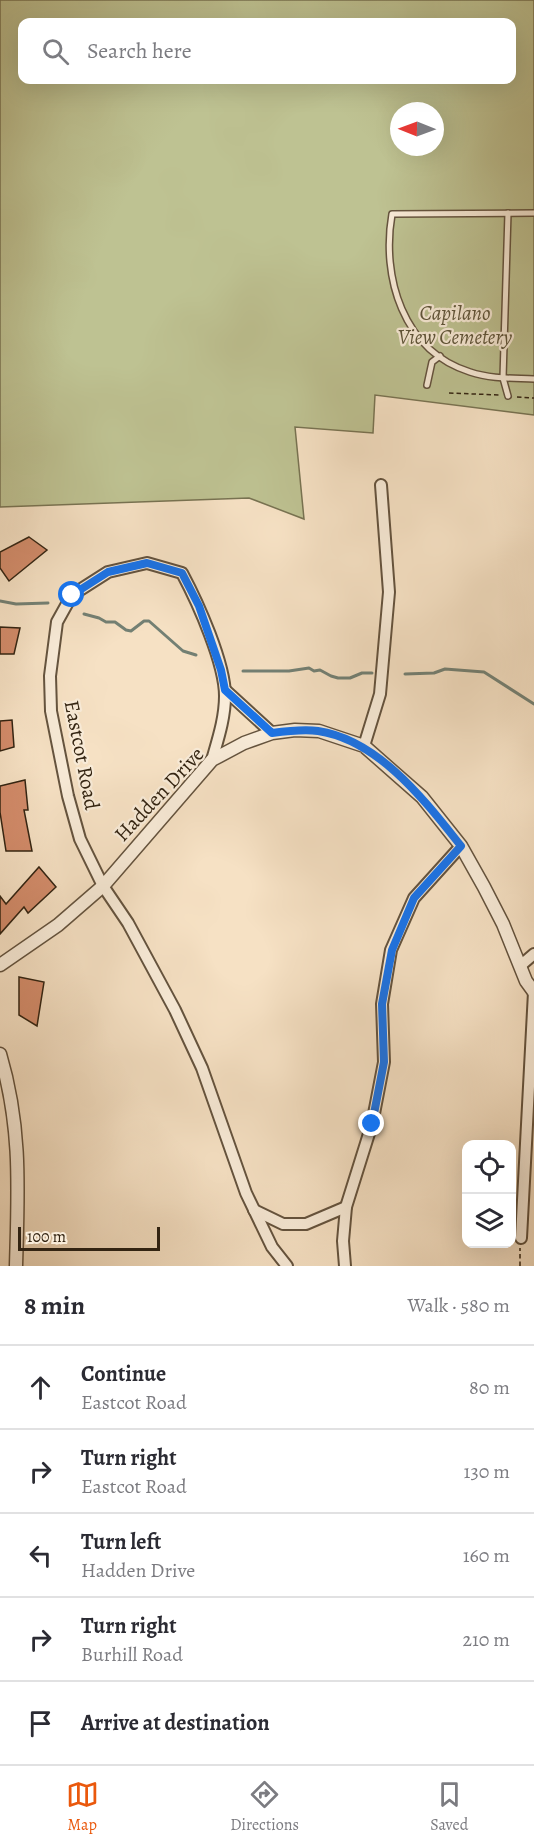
<!DOCTYPE html>
<html lang="en">
<head>
<meta charset="utf-8">
<style>
  body { margin:0; font-family:Alegreya,serif; background:#f7f7f7; color:#2b2b33 }
  .controls { position:absolute; right:18px; bottom:18px; display:grid; overflow:hidden; border-radius:12px; box-shadow:0 6px 24px #0002 }
  .controls button { width:54px; height:54px; display:grid; place-items:center; padding:0; border:0; border-bottom:2px solid #e1e1e2; background:#fff; color:#2b2b33; font:30px sans-serif }
  .compass { position:absolute; left:390px; top:102px; width:54px; height:54px; border-radius:50%; background:#fff; box-shadow:0 6px 24px #0002; rotate:271deg }
  .scale { position:absolute; left:18px; bottom:15px; width:142px; box-sizing:border-box; padding-left:6px; border:3px solid #332412; border-top:0; font-size:16px; line-height:21px; white-space:nowrap; color:#332412; -webkit-text-stroke:4px #f9ecd9; paint-order:stroke }
  .stop { position:absolute; width:18px; height:18px; margin:-14px; border:4px solid #1a73e8; border-radius:50%; background:#fff }
  .stop.end { background:#1a73e8; border-color:#fff; box-shadow:0 2px 6px #0008 }
  .list { margin:0; padding:0; list-style:none }
  h2 { display:flex; justify-content:space-between; align-items:center; height:78px; margin:0; padding:0 24px; font-size:26px }
  h2 small { font-size:20px; font-weight:400; color:#7c7c81 }
  .list li { display:grid; grid-template-columns:39px 1fr auto; gap:18px; align-items:center; box-sizing:border-box; height:84px; padding:0 24px; border-top:2px solid #e1e1e2 }
  .list b { display:block; font-size:22px; white-space:nowrap }
  .list p { margin:0; font-size:20px; white-space:nowrap; color:#7c7c81 }
  .list em { font-size:20px; font-style:normal; color:#7c7c81 }
  .icon { flex:none; width:33px; height:33px; fill:none; stroke:currentColor; stroke-width:2; stroke-linecap:round; stroke-linejoin:round }
  .map { position:relative; flex:none; width:534px; height:1266px; overflow:hidden }
  .search { position:absolute; background:#fff; box-shadow:0 6px 24px #0002; left:18px; right:18px; top:18px; height:66px; display:flex; align-items:center; gap:15px; box-sizing:border-box; padding:0 21px; border-radius:12px; color:#7c7c81; font-size:22px }
  .sheet { height:498px; background:#fff }
  nav { display:flex; justify-content:space-around; align-items:center; box-sizing:border-box; height:84px; border-top:2px solid #e1e1e2; background:#fff; font-size:16px; color:#7c7c81 }
  nav a { display:grid; justify-items:center; gap:3px }
  nav .on { color:#ea580c }
  .map>svg:first-child { display:block }
</style>
</head>
<body>
<div class="map">
<svg width="534" height="1266" viewBox="0 0 534 1266">
  <rect width="100%" height="100%" fill="#f6e1c4"/>
  <filter id="stains"><feTurbulence type="fractalNoise" baseFrequency=".00333" numOctaves="4"/><feColorMatrix values="0 0 0 0 .2 0 0 0 0 .09 0 0 0 0 .02 0 0 0 .5 -.17"/></filter>
  <radialGradient id="worn" r=".72"><stop offset=".6" stop-color="#630" stop-opacity="0"/><stop offset="1" stop-color="#630" stop-opacity=".3"/></radialGradient>
  <path fill="#bec292" stroke="#787352" stroke-width="1.5" fill-rule="evenodd" d="M0,0H534V415L375,395L373,433L295,427L304,519L249,498L0,507ZM22,22H512V80H22ZM399,111H435V147H399Z"/>
  <g fill="none" stroke-linecap="round" stroke-linejoin="round">
    <g stroke="#738074" stroke-width="3">
      <polyline points="0,601 16,604 48,603"/>
      <polyline points="84,614 99,618 106,622 115,622 126,630 131,631 144,621 149,621 183,651 196,655"/>
      <polyline points="243,671 289,671 309,668 314,671 320,670 331,676 338,678 350,678 362,673 372,673"/>
      <polyline points="405,674 434,673 445,669 484,672 534,704"/>
    </g>
  </g>
  <g fill="#d38c6b" stroke="#332412" stroke-width="1.5">
    <polygon points="29,537 47,550 9,581 0,568 0,552"/>
    <polygon points="0,627 20,628 14,654 0,654"/>
    <polygon points="12,720 14,747 0,751 0,721"/>
    <polygon points="25,780 28,810 24,810 32,851 6,851 0,812 0,786"/>
    <polygon points="39,867 56,887 28,913 24,907 0,934 0,896 6,904"/>
    <polygon points="19,977 44,982 37,1026 19,1015"/>
  </g>
  <g fill="none" stroke-linecap="round" stroke-linejoin="round">
    <defs>
      <g id="service">
        <polyline points="508,213 503,378 508,396"/>
        <path d="M534,213L392,214C381,277 403,351 470,372C491,379 513,378 534,379"/>
        <polyline points="427,385 432,362 440,356"/>
      </g>
      <g id="minor">
        <polyline points="225,690 272,733"/>
        <polyline points="364,746 380,694 389,592 381,485"/>
        <path d="M212,760C218,739 225,718 225,696C225,663 198,603 182,573L147,563L108,572L72,595L57,622L50,676L51,711L68,796L80,839L103,886L128,923L175,1010L202,1068L246,1193L272,1247L287,1266"/>
        <polyline points="520,966 534,954"/>
        <polyline points="254,1210 283,1224 306,1224 346,1207"/>
        <polyline points="521,1238 534,992"/>
        <polyline points="345,1266 343,1241 346,1207 372,1124 384,1062 382,1004 391,950 414,898 461,846"/>
      </g>
      <g id="tertiary">
        <polyline points="0,965 58,925 103,886 212,760 244,743 272,733 295,730 319,731 364,746 422,797 461,846 484,887 503,924 526,981 534,992"/>
        <path d="M0,1054C22,1128 18,1191 16,1266"/>
      </g>
    </defs>
    <use href="#service" stroke="#64533e" stroke-width="8"/>
    <use href="#minor" stroke="#64533e" stroke-width="14"/>
    <use href="#tertiary" stroke="#64533e" stroke-width="15"/>
    <g stroke="#332412" stroke-width="1.5" stroke-dasharray="4.5 3" stroke-linecap="butt">
      <polyline points="449,393 500,395"/>
      <polyline points="517,397 534,398"/>
      <polyline points="520,1266 520,1248"/>
    </g>
    <use href="#service" stroke="#f9ecd9" stroke-width="5"/>
    <use href="#minor" stroke="#f9ecd9" stroke-width="10"/>
    <use href="#tertiary" stroke="#f9ecd9" stroke-width="12"/>
  </g>
  <g fill="none" stroke-linecap="round" stroke-linejoin="round">
    <path stroke="#1a73e8" stroke-width="8" d="M72,595L108,572L147,563L182,573L199,606L221,670L225,690L272,733C287,731 303,729 318,731C379,740 425,801 461,846L414,898L392,950L382,1004L384,1062L372,1124"/>
  </g>
  <g text-anchor="middle" stroke-width="4.5" stroke-linejoin="round" paint-order="stroke">
    <g font-size="21" font-style="italic" fill="#5d5338" stroke="#f9ecd9">
      <text x="455" y="320">Capilano<tspan x="455" dy="24">View Cemetery</tspan></text>
    </g>
    <g font-size="21" fill="#332412" stroke="#f9ecd9">
      <text transform="translate(82 755) rotate(79)" y="7">Eastcot Road</text>
      <text transform="translate(159 794) rotate(-47)" y="7">Hadden Drive</text>
    </g>
  </g>
  <rect width="100%" height="100%" filter="url(#stains)"/>
  <rect width="100%" height="100%" fill="url(#worn)"/>
</svg>
<div class="controls">
<button><svg class="icon" aria-label="locate" viewBox="0 0 24 24"><circle cx="12" cy="12" r="6"/><path d="M12 2v4M12 18v4M2 12h4M18 12h4"/></svg></button>
<button><svg class="icon" aria-label="layers" viewBox="0 0 24 24"><path d="M12 4l9 5-9 5-9-5zM3 14l9 5 9-5"/></svg></button>
</div>
<svg class="compass" viewBox="-18 -18 36 36"><path d="M0-13l5 13h-10z" fill="#e53935"/><path d="M0 13l5-13h-10z" fill="#7c7c81"/></svg>
<div class="scale">100 m</div>
<div class="stop" style="left:72px;top:595px"></div>
<div class="stop end" style="left:372px;top:1124px"></div>
<div class="search"><svg class="icon" aria-label="search" viewBox="0 0 24 24"><circle cx="10" cy="10" r="6"/><path d="M15 15l6 6"/></svg>Search here</div>
</div>
<section class="sheet">
<h2>8 min<small>Walk · 580 m</small></h2>
<ul class="list">
<li><svg class="icon" aria-label="ahead" viewBox="0 0 24 24"><path d="M12 20V5M6 11l6-6 6 6"/></svg><div><b>Continue</b><p>Eastcot Road</p></div><em>80 m</em></li>
<li><svg class="icon" aria-label="right" viewBox="0 0 24 24"><path d="M7 20v-9h11M14 6l5 5-5 5"/></svg><div><b>Turn right</b><p>Eastcot Road</p></div><em>130 m</em></li>
<li><svg class="icon" aria-label="left" viewBox="0 0 24 24"><path d="M17 20v-9H6M10 6l-5 5 5 5"/></svg><div><b>Turn left</b><p>Hadden Drive</p></div><em>160 m</em></li>
<li><svg class="icon" aria-label="right" viewBox="0 0 24 24"><path d="M7 20v-9h11M14 6l5 5-5 5"/></svg><div><b>Turn right</b><p>Burhill Road</p></div><em>210 m</em></li>
<li><svg class="icon" aria-label="arrive" viewBox="0 0 24 24"><path d="M6 21V4h12l-3 4 3 4H6"/></svg><div><b>Arrive at destination</b></div></li>
</ul>
</section>
<nav>
<a class="on"><svg class="icon" aria-label="map" viewBox="0 0 24 24"><path d="M3 6l6-2 6 2 6-2v14l-6 2-6-2-6 2zM9 4v14M15 6v14"/></svg>Map</a>
<a><svg class="icon" aria-label="directions" viewBox="0 0 24 24"><path d="M12 3l9 9-9 9-9-9zM9 14v-3h6M13 9l2 2-2 2"/></svg>Directions</a>
<a><svg class="icon" aria-label="saved" viewBox="0 0 24 24"><path d="M7 4h10v16l-5-4-5 4z"/></svg>Saved</a>
</nav>
</body>
</html>
